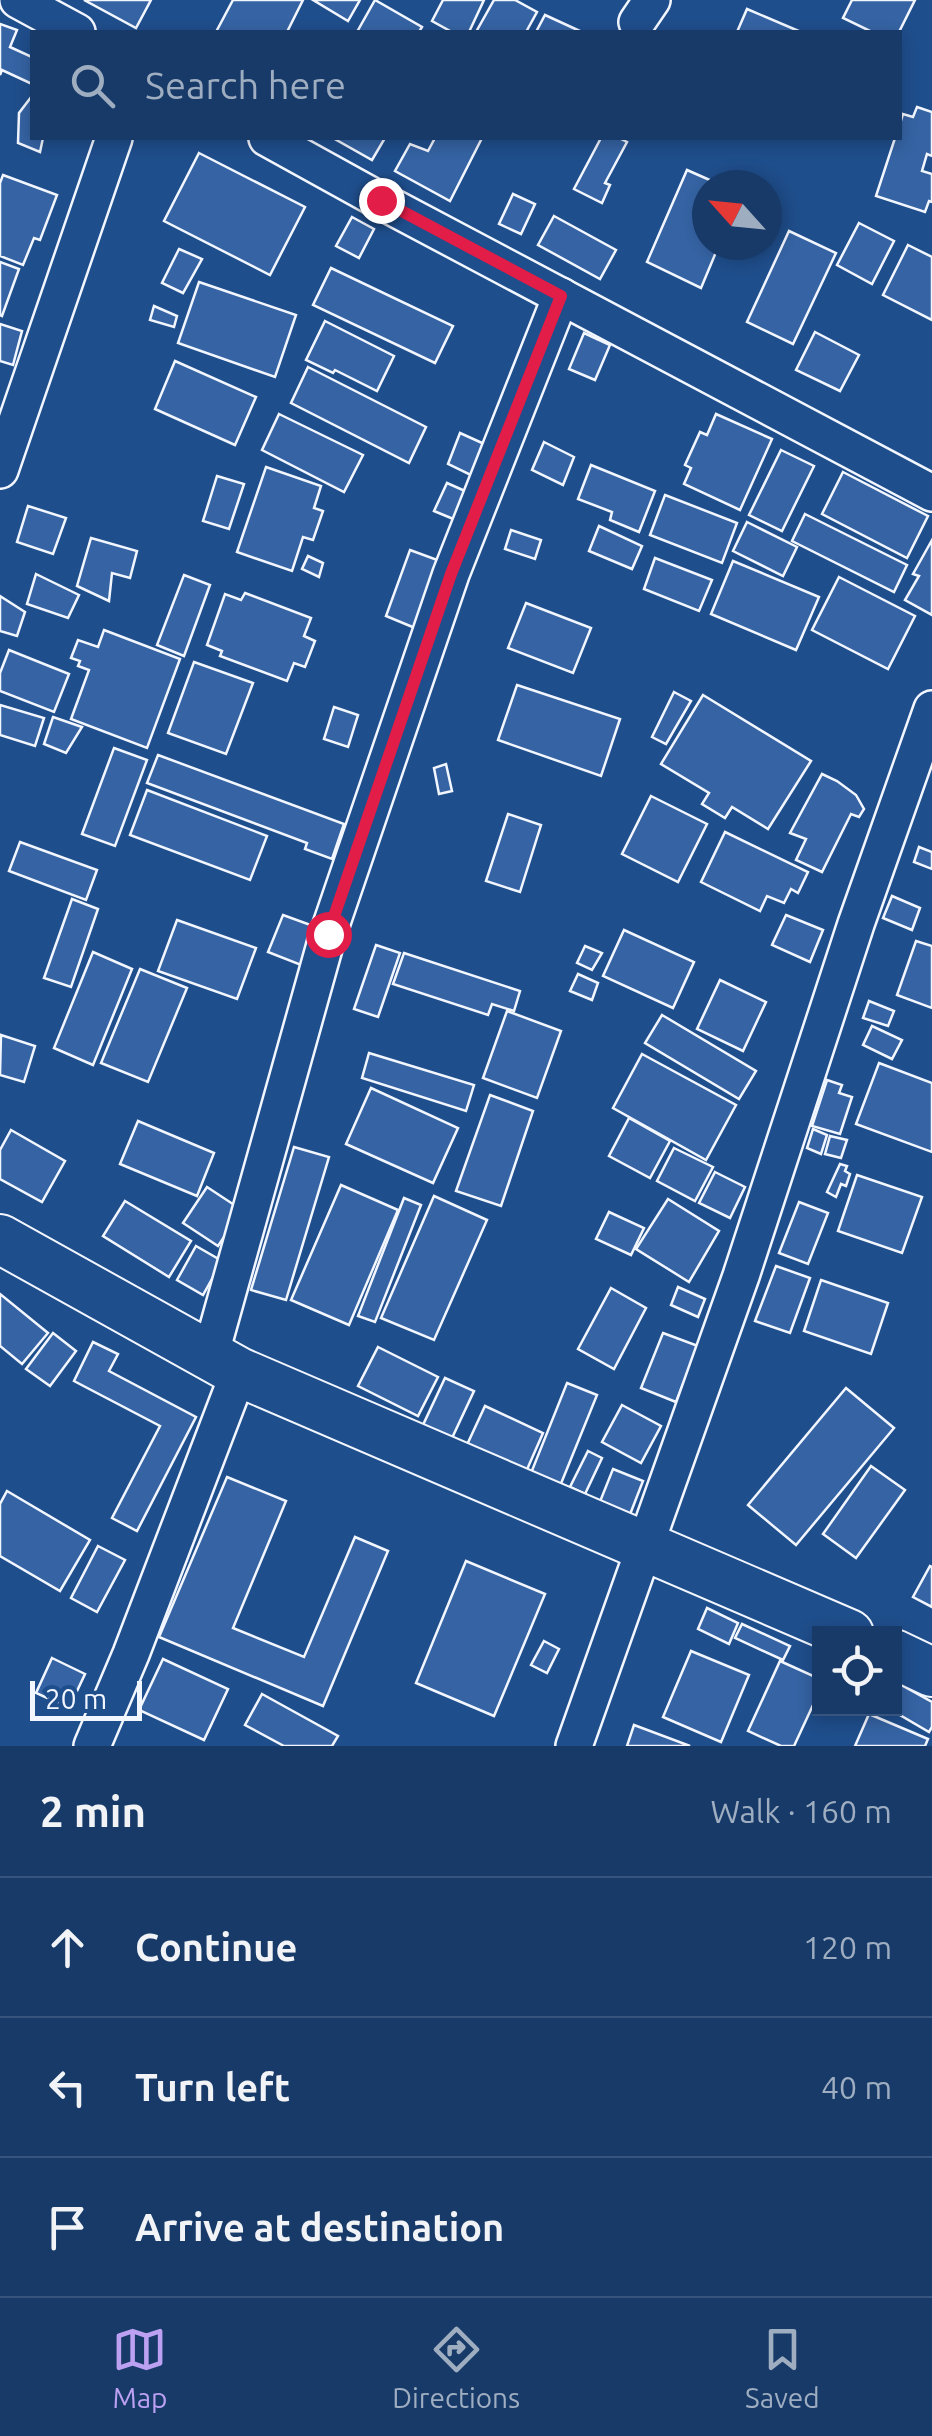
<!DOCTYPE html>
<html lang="en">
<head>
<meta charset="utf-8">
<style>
  body { margin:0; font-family:Ubuntu,sans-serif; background:#244571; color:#f1f3f6 }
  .controls { position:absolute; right:30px; bottom:30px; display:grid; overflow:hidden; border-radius:0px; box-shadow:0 5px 15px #0003 }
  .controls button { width:90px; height:90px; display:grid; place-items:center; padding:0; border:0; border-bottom:2px solid #36547d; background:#173a69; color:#f1f3f6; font:50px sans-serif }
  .compass { position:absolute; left:692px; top:170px; width:90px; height:90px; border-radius:50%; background:#173a69; box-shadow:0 5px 15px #0003; rotate:297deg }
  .scale { position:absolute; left:30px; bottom:25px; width:112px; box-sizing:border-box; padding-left:10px; border:5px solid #f2f6ff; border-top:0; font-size:28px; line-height:35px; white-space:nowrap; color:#f2f6ff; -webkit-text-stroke:8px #1f4e8c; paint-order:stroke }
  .stop { position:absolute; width:30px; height:30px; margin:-22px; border:8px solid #e11d48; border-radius:50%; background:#fff }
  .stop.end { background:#e11d48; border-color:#fff; box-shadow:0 2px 10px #0008 }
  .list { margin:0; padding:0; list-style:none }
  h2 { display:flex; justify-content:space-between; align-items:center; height:130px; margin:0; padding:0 40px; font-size:42px }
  h2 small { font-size:32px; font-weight:400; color:#9eadc0 }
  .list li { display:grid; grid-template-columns:65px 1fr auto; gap:30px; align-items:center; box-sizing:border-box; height:140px; padding:0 40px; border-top:2px solid #36547d }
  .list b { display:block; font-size:38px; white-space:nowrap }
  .list em { font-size:32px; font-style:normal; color:#9eadc0 }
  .icon { flex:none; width:55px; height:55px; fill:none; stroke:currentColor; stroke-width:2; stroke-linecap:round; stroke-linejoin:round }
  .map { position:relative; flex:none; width:932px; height:1746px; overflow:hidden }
  .search { position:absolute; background:#173a69; box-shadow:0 5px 15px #0003; left:30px; right:30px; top:30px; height:110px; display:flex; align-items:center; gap:25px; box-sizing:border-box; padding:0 35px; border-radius:0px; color:#9eadc0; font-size:38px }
  .sheet { height:550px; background:#173a69 }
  nav { display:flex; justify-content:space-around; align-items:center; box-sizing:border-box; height:140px; border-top:2px solid #36547d; background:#173a69; font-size:28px; color:#9eadc0 }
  nav a { display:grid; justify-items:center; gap:5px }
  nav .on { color:#bca0f2 }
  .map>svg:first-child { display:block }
</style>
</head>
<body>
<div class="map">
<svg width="932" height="1746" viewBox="0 0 932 1746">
  <rect width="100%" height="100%" fill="#1f4e8c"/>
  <g fill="#3563a3" stroke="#f2f6ff" stroke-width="2.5">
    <polygon points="84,0 151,0 136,28"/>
    <polygon points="233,0 303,0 287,32 216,32"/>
    <polygon points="313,0 360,0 348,21"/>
    <polygon points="375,0 422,27 419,32 357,32"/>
    <polygon points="443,0 484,0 469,32 452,32 432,21"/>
    <polygon points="494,0 515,0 537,12 526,32 476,32"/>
    <polygon points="852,0 915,0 899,32 872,32 843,18"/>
    <polygon points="747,9 801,32 737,32"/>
    <polygon points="545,15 582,32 536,32"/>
    <polygon points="0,24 17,30 10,47 32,57 32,84 2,70 0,75"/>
    <polygon points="32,96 32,138 43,138 40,152 18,143 19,113"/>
    <polygon points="917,107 932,112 932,156 927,154 922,171 932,174 932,202 929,201 925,212 876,196 895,138 900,138 900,124 903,114 913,117"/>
    <polygon points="333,138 385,138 372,160"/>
    <polygon points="435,138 482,138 450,201 395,171 410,144 428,151"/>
    <polygon points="601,138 619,138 627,142 605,183 610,185 602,203 574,189"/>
    <polygon points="199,153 305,207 270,275 164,221"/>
    <polygon points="687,170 721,185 707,185 707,245 719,245 701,288 647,262"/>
    <polygon points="3,175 57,195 40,240 34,238 23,265 0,256 0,183"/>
    <polygon points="513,194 535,204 521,234 499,224"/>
    <polygon points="554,216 616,250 600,279 538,245"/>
    <polygon points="352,217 374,229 359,258 336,246"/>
    <polygon points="859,223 894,241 872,284 837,265"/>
    <polygon points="789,231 836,253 793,344 747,322"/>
    <polygon points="908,245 932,257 932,320 883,295"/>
    <polygon points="179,249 202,259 183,293 162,283"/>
    <polygon points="0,262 19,269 2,316 0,315"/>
    <polygon points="331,268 453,326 435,363 313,305"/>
    <polygon points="199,282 296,315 275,377 178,343"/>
    <polygon points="154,306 177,316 174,327 150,320"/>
    <polygon points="325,321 394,356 377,391 335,370 333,373 306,360"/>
    <polygon points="0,324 22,331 13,365 0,361"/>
    <polygon points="815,332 859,355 840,391 796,370"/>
    <polygon points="584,333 610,345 595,380 569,369"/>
    <polygon points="175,361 256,397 235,445 155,409"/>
    <polygon points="308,367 426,427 409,463 291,403"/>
    <polygon points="279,414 363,455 344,492 262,450"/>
    <polygon points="716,414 772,439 740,510 684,484 691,468 685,465 700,432 707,435"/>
    <polygon points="460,433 491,447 479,479 448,464"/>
    <polygon points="544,442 574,457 563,485 532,470"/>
    <polygon points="781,450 814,466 782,531 749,515"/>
    <polygon points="591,465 655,491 639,532 610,520 612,512 578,499"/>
    <polygon points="266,467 321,486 314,508 323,511 313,540 303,537 292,571 237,552"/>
    <polygon points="843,472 928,516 907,558 822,514"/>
    <polygon points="217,476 244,484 229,529 203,521"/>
    <polygon points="447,483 474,495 463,523 434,511"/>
    <polygon points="665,495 737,523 722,563 650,535"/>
    <polygon points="28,506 66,518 53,554 17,542"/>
    <polygon points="805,514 907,565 894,592 792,541"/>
    <polygon points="747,522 797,547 783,576 733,551"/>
    <polygon points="599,526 642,546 632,569 589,551"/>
    <polygon points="511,530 541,540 535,559 505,549"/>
    <polygon points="91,538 137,551 130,578 112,573 109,601 77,586"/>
    <polygon points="932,540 932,615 905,600 919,576 913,574"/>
    <polygon points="410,550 440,561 415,628 386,616"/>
    <polygon points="308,556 323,563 319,577 302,569"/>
    <polygon points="655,558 712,580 699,611 644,589"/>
    <polygon points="733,561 819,597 796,650 711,614"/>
    <polygon points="36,574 79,595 68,618 27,604"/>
    <polygon points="184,575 210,585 184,656 157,645"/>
    <polygon points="839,577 915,616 888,669 812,630"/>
    <polygon points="245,593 311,618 304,636 315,641 305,667 294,663 287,681 220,656 222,651 207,645 225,594 241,600"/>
    <polygon points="0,596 25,612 17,636 0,631"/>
    <polygon points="526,603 591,628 573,673 508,648"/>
    <polygon points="104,630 180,659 147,748 71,719 89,670 78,666 80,661 71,658 78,640 98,647"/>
    <polygon points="9,650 69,674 54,712 0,691 0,673"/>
    <polygon points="194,662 253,683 226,754 168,733"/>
    <polygon points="517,685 620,719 601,776 498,740"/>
    <polygon points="674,692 691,701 666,744 652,737"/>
    <polygon points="703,695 811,761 768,829 732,807 725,818 702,804 709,793 661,764"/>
    <polygon points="0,705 44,718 35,746 0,735"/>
    <polygon points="334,707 358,715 348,747 324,739"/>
    <polygon points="53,717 82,727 66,753 44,744"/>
    <polygon points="114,748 147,760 115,846 82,834"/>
    <polygon points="158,755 344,824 332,859 305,849 307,843 147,783"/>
    <polygon points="446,764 452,791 439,794 434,768"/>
    <polygon points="822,774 837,781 856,795 864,809 859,817 851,814 822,872 796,860 806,839 790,833"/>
    <polygon points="147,790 267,836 250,880 130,835"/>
    <polygon points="651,796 707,824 678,882 622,854"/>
    <polygon points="508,814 541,825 520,892 486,881"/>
    <polygon points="725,832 808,872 798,893 791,889 784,903 767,896 760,911 701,882"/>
    <polygon points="20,842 97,870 86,900 9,871"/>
    <polygon points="919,847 932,852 932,869 914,862"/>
    <polygon points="892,896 920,908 912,930 883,918"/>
    <polygon points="72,899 98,909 71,987 44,978"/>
    <polygon points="283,915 316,927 301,965 268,952"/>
    <polygon points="786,915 823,930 810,962 772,945"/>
    <polygon points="177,920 256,948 237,999 158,971"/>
    <polygon points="624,930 694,962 673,1008 603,976"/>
    <polygon points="916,941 932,946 932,1008 897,995"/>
    <polygon points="376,945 400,953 378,1017 354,1009"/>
    <polygon points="585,946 602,953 592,970 577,963"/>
    <polygon points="93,952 132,969 93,1065 54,1048"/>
    <polygon points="404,953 520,991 514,1011 492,1004 488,1015 393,984"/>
    <polygon points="140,969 187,988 148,1082 101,1063"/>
    <polygon points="578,974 598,983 592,1000 570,991"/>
    <polygon points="720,980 766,1002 743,1051 697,1029"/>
    <polygon points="869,1001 894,1011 888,1026 863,1018"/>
    <polygon points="507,1011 561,1031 537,1098 483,1078"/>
    <polygon points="662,1015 756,1071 739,1099 645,1043"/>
    <polygon points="872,1026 902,1040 892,1059 863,1045"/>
    <polygon points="1,1035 35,1046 24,1082 0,1075"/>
    <polygon points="369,1053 474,1085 466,1111 362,1078"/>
    <polygon points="642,1054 736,1105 706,1160 613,1108"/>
    <polygon points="879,1063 932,1083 932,1152 856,1124"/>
    <polygon points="827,1080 842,1085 839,1093 852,1097 840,1134 812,1126"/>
    <polygon points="371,1088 458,1128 433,1183 346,1144"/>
    <polygon points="490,1095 533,1111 501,1206 456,1191"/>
    <polygon points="629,1118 670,1141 650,1178 609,1156"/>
    <polygon points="138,1121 214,1153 197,1196 120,1164"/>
    <polygon points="813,1129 827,1135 821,1154 807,1148"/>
    <polygon points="11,1130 65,1161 42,1202 0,1179 0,1150"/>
    <polygon points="830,1136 847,1140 841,1158 825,1154"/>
    <polygon points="294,1147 329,1157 286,1300 251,1290"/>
    <polygon points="674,1148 713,1167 695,1201 657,1181"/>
    <polygon points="840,1164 847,1166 845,1171 850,1174 846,1186 841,1184 836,1197 827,1192"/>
    <polygon points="715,1172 745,1187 730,1218 699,1203"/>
    <polygon points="857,1175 922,1197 902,1253 838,1231"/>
    <polygon points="341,1185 398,1210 349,1325 291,1300"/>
    <polygon points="207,1187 242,1210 218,1246 183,1223"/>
    <polygon points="434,1196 487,1220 434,1340 381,1318"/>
    <polygon points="404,1198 421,1205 375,1322 358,1316"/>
    <polygon points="668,1199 719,1231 689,1282 636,1249"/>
    <polygon points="125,1201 191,1241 169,1277 103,1236"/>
    <polygon points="799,1202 828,1213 808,1264 779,1253"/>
    <polygon points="609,1212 644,1228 631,1255 596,1239"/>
    <polygon points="196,1246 222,1261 203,1295 177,1280"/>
    <polygon points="776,1266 810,1278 790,1333 755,1321"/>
    <polygon points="821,1280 888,1303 871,1354 804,1331"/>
    <polygon points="678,1287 705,1299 698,1317 671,1305"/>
    <polygon points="611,1288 646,1308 614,1369 578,1349"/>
    <polygon points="0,1294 48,1333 22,1364 0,1346"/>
    <polygon points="53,1333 76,1351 50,1386 26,1369"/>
    <polygon points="663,1333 698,1346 676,1402 641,1388"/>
    <polygon points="93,1342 118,1354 109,1371 196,1417 137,1531 112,1518 160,1426 74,1381"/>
    <polygon points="378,1347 438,1377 418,1416 358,1386"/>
    <polygon points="445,1378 474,1391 452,1438 423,1425"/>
    <polygon points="567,1383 597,1395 560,1486 531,1473"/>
    <polygon points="846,1388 894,1428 796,1545 748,1505"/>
    <polygon points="622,1405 661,1426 641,1463 602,1442"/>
    <polygon points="485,1406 543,1433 525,1474 466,1447"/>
    <polygon points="588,1451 602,1458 585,1494 570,1487"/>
    <polygon points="871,1466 905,1490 856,1558 823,1534"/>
    <polygon points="613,1469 643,1481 629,1517 599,1504"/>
    <polygon points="227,1477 286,1501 233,1628 304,1657 355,1537 388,1551 323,1706 159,1637"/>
    <polygon points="7,1491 90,1540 60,1591 0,1556 0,1504"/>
    <polygon points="98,1546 125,1560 97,1612 71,1598"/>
    <polygon points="466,1561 545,1594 494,1716 416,1683"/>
    <polygon points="930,1566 932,1567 932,1607 913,1597"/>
    <polygon points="707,1608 738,1623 729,1644 698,1629"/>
    <polygon points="742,1624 790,1646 783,1660 735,1638"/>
    <polygon points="544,1641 559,1649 547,1673 531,1665"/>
    <polygon points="691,1651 749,1675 721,1742 663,1717"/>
    <polygon points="52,1658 85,1674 69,1708 36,1693"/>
    <polygon points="163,1659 228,1689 204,1740 139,1710"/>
    <polygon points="780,1661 820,1679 820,1690 794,1746 781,1746 748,1731"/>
    <polygon points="894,1681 932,1702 932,1727 929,1732 888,1708 894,1708"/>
    <polygon points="262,1694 338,1736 332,1746 284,1746 245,1725"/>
    <polygon points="869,1714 928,1739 925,1746 855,1746"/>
    <polygon points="634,1725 690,1746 627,1746"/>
  </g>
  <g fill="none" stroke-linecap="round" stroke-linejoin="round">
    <defs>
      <g id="street">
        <polyline points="18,0 77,32"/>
        <polyline points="637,22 652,0"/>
        <polyline points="267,138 381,201 932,493"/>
        <polyline points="0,470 114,138"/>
        <polyline points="210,1356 328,934 451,574 561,296"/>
        <polyline points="92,1746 131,1654 239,1372"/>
        <polyline points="574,1746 741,1276 856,924 932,709"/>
      </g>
      <g id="secondary">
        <polyline points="0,1239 239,1372 849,1634"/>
        <polyline points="894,1654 932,1672"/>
      </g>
    </defs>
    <use href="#street" stroke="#f2f6ff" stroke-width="40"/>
    <use href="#secondary" stroke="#f2f6ff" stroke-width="52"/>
    <use href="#street" stroke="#1f4e8c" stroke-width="35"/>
    <use href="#secondary" stroke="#1f4e8c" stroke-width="48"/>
  </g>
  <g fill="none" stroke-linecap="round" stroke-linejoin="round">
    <polyline stroke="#e11d48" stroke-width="12" points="328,934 451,574 561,296 381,200"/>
  </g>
</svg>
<div class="controls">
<button><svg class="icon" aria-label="locate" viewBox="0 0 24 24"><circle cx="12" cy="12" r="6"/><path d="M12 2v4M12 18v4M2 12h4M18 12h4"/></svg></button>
</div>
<svg class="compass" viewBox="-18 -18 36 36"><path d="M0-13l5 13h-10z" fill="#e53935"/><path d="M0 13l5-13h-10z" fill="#9eadc0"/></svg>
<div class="scale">20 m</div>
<div class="stop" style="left:328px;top:934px"></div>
<div class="stop end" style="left:381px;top:200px"></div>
<div class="search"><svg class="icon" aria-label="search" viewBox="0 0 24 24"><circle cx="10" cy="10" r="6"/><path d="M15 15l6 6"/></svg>Search here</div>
</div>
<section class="sheet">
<h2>2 min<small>Walk · 160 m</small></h2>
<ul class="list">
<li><svg class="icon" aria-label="ahead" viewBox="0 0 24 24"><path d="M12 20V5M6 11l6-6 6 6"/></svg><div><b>Continue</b></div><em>120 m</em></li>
<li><svg class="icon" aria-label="left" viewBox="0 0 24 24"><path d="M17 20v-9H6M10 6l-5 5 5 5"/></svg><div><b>Turn left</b></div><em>40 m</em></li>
<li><svg class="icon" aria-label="arrive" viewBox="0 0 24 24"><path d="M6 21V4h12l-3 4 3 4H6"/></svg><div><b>Arrive at destination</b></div></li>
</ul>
</section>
<nav>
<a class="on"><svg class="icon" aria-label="map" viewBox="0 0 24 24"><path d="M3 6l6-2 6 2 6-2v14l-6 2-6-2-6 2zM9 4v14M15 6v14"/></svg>Map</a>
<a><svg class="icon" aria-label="directions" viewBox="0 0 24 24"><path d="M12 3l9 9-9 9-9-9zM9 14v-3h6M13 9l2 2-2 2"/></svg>Directions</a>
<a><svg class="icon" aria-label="saved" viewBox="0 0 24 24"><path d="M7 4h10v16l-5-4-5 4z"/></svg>Saved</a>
</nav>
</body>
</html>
